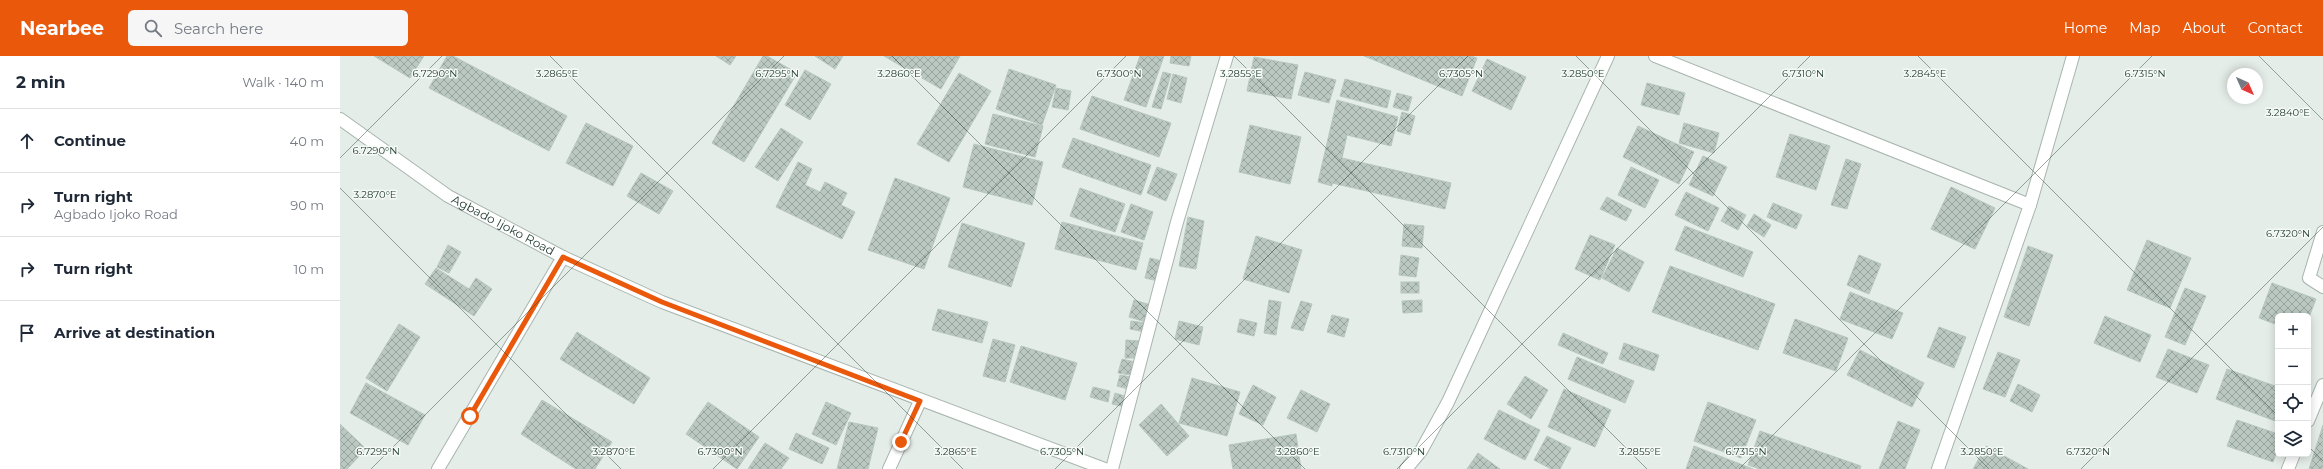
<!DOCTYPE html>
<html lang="en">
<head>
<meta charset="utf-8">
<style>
  body { margin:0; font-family:Montserrat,sans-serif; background:#f6f6f7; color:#1f2937 }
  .controls { position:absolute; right:12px; bottom:12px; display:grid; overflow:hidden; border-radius:6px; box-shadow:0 2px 10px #0003 }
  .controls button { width:36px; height:36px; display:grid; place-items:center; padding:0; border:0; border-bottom:1px solid #e0e1e3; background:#fff; color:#1f2937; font:20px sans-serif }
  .compass { position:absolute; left:1887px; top:12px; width:36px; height:36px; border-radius:50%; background:#fff; box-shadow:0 2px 10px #0003; rotate:135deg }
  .stop { position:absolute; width:12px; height:12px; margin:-9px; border:3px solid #ea580c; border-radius:50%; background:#fff }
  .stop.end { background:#ea580c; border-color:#fff; box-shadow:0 1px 4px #0008 }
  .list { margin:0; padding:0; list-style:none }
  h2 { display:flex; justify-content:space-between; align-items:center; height:52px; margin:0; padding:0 16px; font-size:17px }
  h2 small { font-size:13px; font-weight:400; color:#747a83 }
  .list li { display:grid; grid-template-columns:26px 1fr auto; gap:12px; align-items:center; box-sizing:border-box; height:64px; padding:0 16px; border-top:1px solid #e0e1e3 }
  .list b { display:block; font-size:15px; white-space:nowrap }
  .list p { margin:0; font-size:13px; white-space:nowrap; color:#747a83 }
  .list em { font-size:13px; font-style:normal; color:#747a83 }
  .icon { flex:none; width:22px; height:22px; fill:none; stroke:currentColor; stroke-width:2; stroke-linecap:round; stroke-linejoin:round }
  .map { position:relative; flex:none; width:1983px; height:413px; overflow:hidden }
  header { display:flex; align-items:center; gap:24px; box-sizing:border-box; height:56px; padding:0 20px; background:#ea580c; color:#fff }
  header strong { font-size:19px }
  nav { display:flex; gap:22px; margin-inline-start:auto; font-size:14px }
  .search { width:280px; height:36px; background:#f6f6f7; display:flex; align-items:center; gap:10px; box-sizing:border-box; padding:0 14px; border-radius:6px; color:#747a83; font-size:15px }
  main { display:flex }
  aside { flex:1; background:#fff }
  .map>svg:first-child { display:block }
</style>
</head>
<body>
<header>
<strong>Nearbee</strong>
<div class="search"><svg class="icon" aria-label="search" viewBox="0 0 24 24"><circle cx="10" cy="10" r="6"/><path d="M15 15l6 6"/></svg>Search here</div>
<nav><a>Home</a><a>Map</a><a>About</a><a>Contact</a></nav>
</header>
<main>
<aside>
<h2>2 min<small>Walk · 140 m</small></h2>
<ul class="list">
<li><svg class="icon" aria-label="ahead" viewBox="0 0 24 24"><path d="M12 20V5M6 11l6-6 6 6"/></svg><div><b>Continue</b></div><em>40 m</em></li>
<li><svg class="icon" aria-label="right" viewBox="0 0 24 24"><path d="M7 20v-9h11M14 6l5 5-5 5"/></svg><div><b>Turn right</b><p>Agbado Ijoko Road</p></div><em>90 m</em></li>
<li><svg class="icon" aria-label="right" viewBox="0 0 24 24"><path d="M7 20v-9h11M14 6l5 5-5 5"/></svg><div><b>Turn right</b></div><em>10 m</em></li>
<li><svg class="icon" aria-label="arrive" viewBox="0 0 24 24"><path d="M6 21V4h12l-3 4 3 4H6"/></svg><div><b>Arrive at destination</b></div></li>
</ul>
</aside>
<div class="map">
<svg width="1983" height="413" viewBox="0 0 1983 413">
  <defs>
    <pattern id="building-cross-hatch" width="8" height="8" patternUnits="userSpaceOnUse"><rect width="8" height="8" fill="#bac8c1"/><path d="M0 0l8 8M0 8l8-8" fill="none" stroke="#97a49e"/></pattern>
  </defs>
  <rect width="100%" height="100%" fill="#e5ede8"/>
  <g fill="url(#building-cross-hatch)" stroke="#b7c6bf">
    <polygon points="34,0 84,0 70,22"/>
    <polygon points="107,0 113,0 227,60 209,95 89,32"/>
    <polygon points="376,0 396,0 390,9"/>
    <polygon points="423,0 427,0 457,17 404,106 372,87"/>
    <polygon points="475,0 503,0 495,13"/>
    <polygon points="544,0 620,0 601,33"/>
    <polygon points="800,0 824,0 806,51 784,44"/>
    <polygon points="831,0 851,0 849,10 830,7"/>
    <polygon points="1024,0 1131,0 1137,2 1122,40"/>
    <polygon points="914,1 958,9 951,43 907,35"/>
    <polygon points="1147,3 1186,21 1171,54 1132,35"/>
    <polygon points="669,13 716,29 702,69 656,53"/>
    <polygon points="465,14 491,28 470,64 445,49"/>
    <polygon points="823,16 831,18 821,53 812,51"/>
    <polygon points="965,16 996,24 989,47 958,39"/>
    <polygon points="619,17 651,35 609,106 577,88"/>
    <polygon points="833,18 847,22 841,47 827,43"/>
    <polygon points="1005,23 1051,35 1047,52 1000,40"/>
    <polygon points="1307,27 1345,37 1339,59 1301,49"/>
    <polygon points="716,32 731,35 728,54 712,51"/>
    <polygon points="1057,37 1072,41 1068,55 1053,51"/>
    <polygon points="752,40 831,67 819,101 740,73"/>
    <polygon points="997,44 1058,61 1051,90 1007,79 1002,102 1111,127 1105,153 992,127 992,130 978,126"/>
    <polygon points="1062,56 1075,60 1070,79 1057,75"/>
    <polygon points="653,58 703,70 695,101 645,88"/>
    <polygon points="246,67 293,90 273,130 226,107"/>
    <polygon points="1344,67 1379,77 1374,97 1339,87"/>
    <polygon points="910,69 961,81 950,128 899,116"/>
    <polygon points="1298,70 1354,96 1339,128 1283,101"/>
    <polygon points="441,72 463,86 438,125 415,111"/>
    <polygon points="1450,78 1490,90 1476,134 1436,121"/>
    <polygon points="733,82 811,109 801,139 722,111"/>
    <polygon points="634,88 703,106 692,149 623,131"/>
    <polygon points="1363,100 1387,111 1373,140 1349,129"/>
    <polygon points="1506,103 1521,108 1507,153 1491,149"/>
    <polygon points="458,106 472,113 465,129 480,136 485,126 507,137 501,149 515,156 502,183 436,151"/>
    <polygon points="817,111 837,118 826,145 807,137"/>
    <polygon points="1291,111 1319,124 1305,152 1278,139"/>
    <polygon points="301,117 333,135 319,158 287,140"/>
    <polygon points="555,122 610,142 584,213 528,194"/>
    <polygon points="1611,131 1655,152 1635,193 1591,173"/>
    <polygon points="740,132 785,148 775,176 730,160"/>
    <polygon points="1346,136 1379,152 1368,175 1335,159"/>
    <polygon points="1267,141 1292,154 1286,165 1260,153"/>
    <polygon points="1433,147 1462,159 1456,173 1427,161"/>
    <polygon points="791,148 813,156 804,184 781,176"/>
    <polygon points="1389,150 1406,159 1398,174 1381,165"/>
    <polygon points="1414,158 1431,169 1424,181 1407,170"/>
    <polygon points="848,161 864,165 856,213 839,210"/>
    <polygon points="722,166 803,187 796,214 715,193"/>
    <polygon points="622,167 685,187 671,231 608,211"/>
    <polygon points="1064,168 1084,170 1082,192 1062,190"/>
    <polygon points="1345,170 1413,196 1403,221 1335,194"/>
    <polygon points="1250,179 1275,189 1260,224 1235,213"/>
    <polygon points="916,180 962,194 949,237 903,223"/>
    <polygon points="1807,184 1851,202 1830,252 1787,234"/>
    <polygon points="108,189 121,196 109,217 97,211"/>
    <polygon points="1688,190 1713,199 1689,270 1664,261"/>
    <polygon points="1277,192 1304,206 1289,236 1262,222"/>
    <polygon points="1061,199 1079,202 1076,221 1059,219"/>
    <polygon points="1519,199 1541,208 1529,238 1507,229"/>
    <polygon points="810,202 822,205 818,225 805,222"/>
    <polygon points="1330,210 1435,248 1418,294 1312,256"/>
    <polygon points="96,212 129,233 136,222 152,233 134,260 85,228"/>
    <rect x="1061" y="226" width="18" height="11"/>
    <polygon points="1932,227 1976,243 1968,264 1968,260 1938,260 1938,269 1919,262"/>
    <polygon points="1845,232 1866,240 1845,289 1825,281"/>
    <polygon points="1510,236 1563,257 1552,283 1500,263"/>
    <polygon points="794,244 811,249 806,266 789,261"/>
    <polygon points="929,244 941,246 936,279 924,277"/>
    <polygon points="1082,244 1082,256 1063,257 1062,245"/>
    <polygon points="961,245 972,248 963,275 951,272"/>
    <polygon points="598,253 648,266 642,287 592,274"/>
    <polygon points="992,259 1009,263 1004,281 987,276"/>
    <polygon points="1765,260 1811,279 1800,306 1754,287"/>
    <polygon points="900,263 917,267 914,280 897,276"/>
    <polygon points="1455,263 1508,282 1496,315 1443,297"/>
    <polygon points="791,265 806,267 805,276 790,273"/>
    <polygon points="839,265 863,271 859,289 835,283"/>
    <polygon points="59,268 80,281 47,335 26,322"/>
    <polygon points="1599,271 1626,281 1614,312 1587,301"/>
    <polygon points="237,276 310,322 294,348 220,303"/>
    <polygon points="1223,277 1268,297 1263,308 1218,289"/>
    <polygon points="653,283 675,289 665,326 643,320"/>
    <polygon points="786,284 799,285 798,302 785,302"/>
    <polygon points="1284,287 1319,299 1314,315 1279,303"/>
    <polygon points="681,290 737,307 725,344 670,326"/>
    <polygon points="1828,293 1869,309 1857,337 1816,321"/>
    <polygon points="1520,294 1584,327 1572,351 1507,319"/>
    <polygon points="1658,296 1680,304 1665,341 1643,333"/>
    <polygon points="1237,301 1294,325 1285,347 1228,323"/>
    <polygon points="782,303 795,306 791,319 778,317"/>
    <polygon points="1887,313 1938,331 1938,366 1876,343"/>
    <polygon points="780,319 791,321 788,333 777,330"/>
    <polygon points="1185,320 1208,334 1191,363 1167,348"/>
    <polygon points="852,322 900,336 887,380 839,367"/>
    <polygon points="26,327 85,359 68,389 10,357"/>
    <polygon points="1678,328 1700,339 1692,356 1670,345"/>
    <polygon points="913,329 936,341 923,369 899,358"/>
    <polygon points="753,331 770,335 768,346 750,341"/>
    <polygon points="1224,333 1271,354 1255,391 1208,371"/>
    <polygon points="961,334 990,348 977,376 947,362"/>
    <polygon points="775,337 788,341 785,351 772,348"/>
    <polygon points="202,344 272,386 255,413 236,413 181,378"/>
    <polygon points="368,346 419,381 397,413 346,378"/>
    <polygon points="486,346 511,357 496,389 472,378"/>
    <polygon points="1368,346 1416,364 1401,402 1354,385"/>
    <polygon points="821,348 849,380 827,400 799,369"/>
    <polygon points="1159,354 1200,374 1185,404 1144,383"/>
    <polygon points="1897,364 1938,378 1938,392 1933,406 1887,390"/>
    <polygon points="1558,365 1580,374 1565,413 1539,413"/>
    <polygon points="509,366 538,372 528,413 497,413"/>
    <polygon points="0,368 26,393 7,413 0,413"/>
    <polygon points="1983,369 1983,413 1969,413"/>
    <polygon points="1420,375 1521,410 1520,413 1420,413 1408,409"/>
    <polygon points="456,377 489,392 482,408 449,393"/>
    <polygon points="956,378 961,413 893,413 889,389"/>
    <polygon points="1207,380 1231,392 1220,413 1211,413 1194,404"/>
    <polygon points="425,387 449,402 441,413 408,413"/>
    <polygon points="1354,390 1413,413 1346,413"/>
    <polygon points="1646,390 1688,413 1633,413"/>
    <polygon points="1138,397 1160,413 1127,413"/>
  </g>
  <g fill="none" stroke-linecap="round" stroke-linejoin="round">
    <defs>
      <g id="minor">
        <polyline points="1315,0 1690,149"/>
        <path id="s1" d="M0,63L108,140L223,201L322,246L765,413"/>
        <polyline points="1983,176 1969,222 1983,231"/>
        <polyline points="1968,365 1983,329"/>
        <polyline points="98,413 223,201"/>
        <polyline points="549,413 580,345"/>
        <polyline points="772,413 837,166 887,0"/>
        <polyline points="1066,413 1081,395 1108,346 1268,0"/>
        <polyline points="1598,413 1690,149 1733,0"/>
        <polyline points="1948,413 1954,398"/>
      </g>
    </defs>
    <use href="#minor" stroke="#a8b5ae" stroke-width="14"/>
    <use href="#minor" stroke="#fff" stroke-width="12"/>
  </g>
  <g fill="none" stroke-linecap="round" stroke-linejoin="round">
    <polyline stroke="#ea580c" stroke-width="5" points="130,360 223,201 322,246 580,345 561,386"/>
  </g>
  <path fill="none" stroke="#253e34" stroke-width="1" stroke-opacity="0.45" d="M210,0L623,413M552,0L965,413M894,0L1307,413M1236,0L1649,413M1578,0L1938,360M1919,0L1983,64M0,102L102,0M0,132L281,413M1968,390L1983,405M31,413L444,0M373,413L786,0M715,413L1128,0M1057,413L1470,0M1399,413L1812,0M1741,413L1983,171"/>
  <g text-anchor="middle" stroke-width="3" stroke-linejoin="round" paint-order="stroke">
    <g font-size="12" fill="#253e34" stroke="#f5faf7">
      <text dy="4" stroke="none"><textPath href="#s1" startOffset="195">Agbado Ijoko Road</textPath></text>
    </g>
  </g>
  <g font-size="10" text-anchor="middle" fill="#253e34" stroke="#f5faf7" stroke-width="3" stroke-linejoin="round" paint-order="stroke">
    <text x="95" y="21">6.7290°N</text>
    <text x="217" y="21">3.2865°E</text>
    <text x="437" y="21">6.7295°N</text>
    <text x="559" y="21">3.2860°E</text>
    <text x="779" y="21">6.7300°N</text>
    <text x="901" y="21">3.2855°E</text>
    <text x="1121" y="21">6.7305°N</text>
    <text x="1243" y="21">3.2850°E</text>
    <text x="1463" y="21">6.7310°N</text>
    <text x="1585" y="21">3.2845°E</text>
    <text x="1805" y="21">6.7315°N</text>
    <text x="1948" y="60">3.2840°E</text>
    <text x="35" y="98">6.7290°N</text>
    <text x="35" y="142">3.2870°E</text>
    <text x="1948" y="181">6.7320°N</text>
    <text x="38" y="399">6.7295°N</text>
    <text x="274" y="399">3.2870°E</text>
    <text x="380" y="399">6.7300°N</text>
    <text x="616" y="399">3.2865°E</text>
    <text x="722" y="399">6.7305°N</text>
    <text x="958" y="399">3.2860°E</text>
    <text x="1064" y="399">6.7310°N</text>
    <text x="1300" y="399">3.2855°E</text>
    <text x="1406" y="399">6.7315°N</text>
    <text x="1642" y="399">3.2850°E</text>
    <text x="1748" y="399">6.7320°N</text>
  </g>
</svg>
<div class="controls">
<button>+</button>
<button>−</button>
<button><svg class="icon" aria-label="locate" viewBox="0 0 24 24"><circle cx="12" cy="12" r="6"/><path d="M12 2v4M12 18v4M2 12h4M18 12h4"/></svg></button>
<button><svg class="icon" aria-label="layers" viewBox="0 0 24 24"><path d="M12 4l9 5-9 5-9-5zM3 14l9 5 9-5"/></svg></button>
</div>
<svg class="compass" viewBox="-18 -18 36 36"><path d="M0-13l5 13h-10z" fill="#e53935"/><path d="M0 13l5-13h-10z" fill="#747a83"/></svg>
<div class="stop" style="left:130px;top:360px"></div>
<div class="stop end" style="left:561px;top:386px"></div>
</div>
</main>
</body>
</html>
